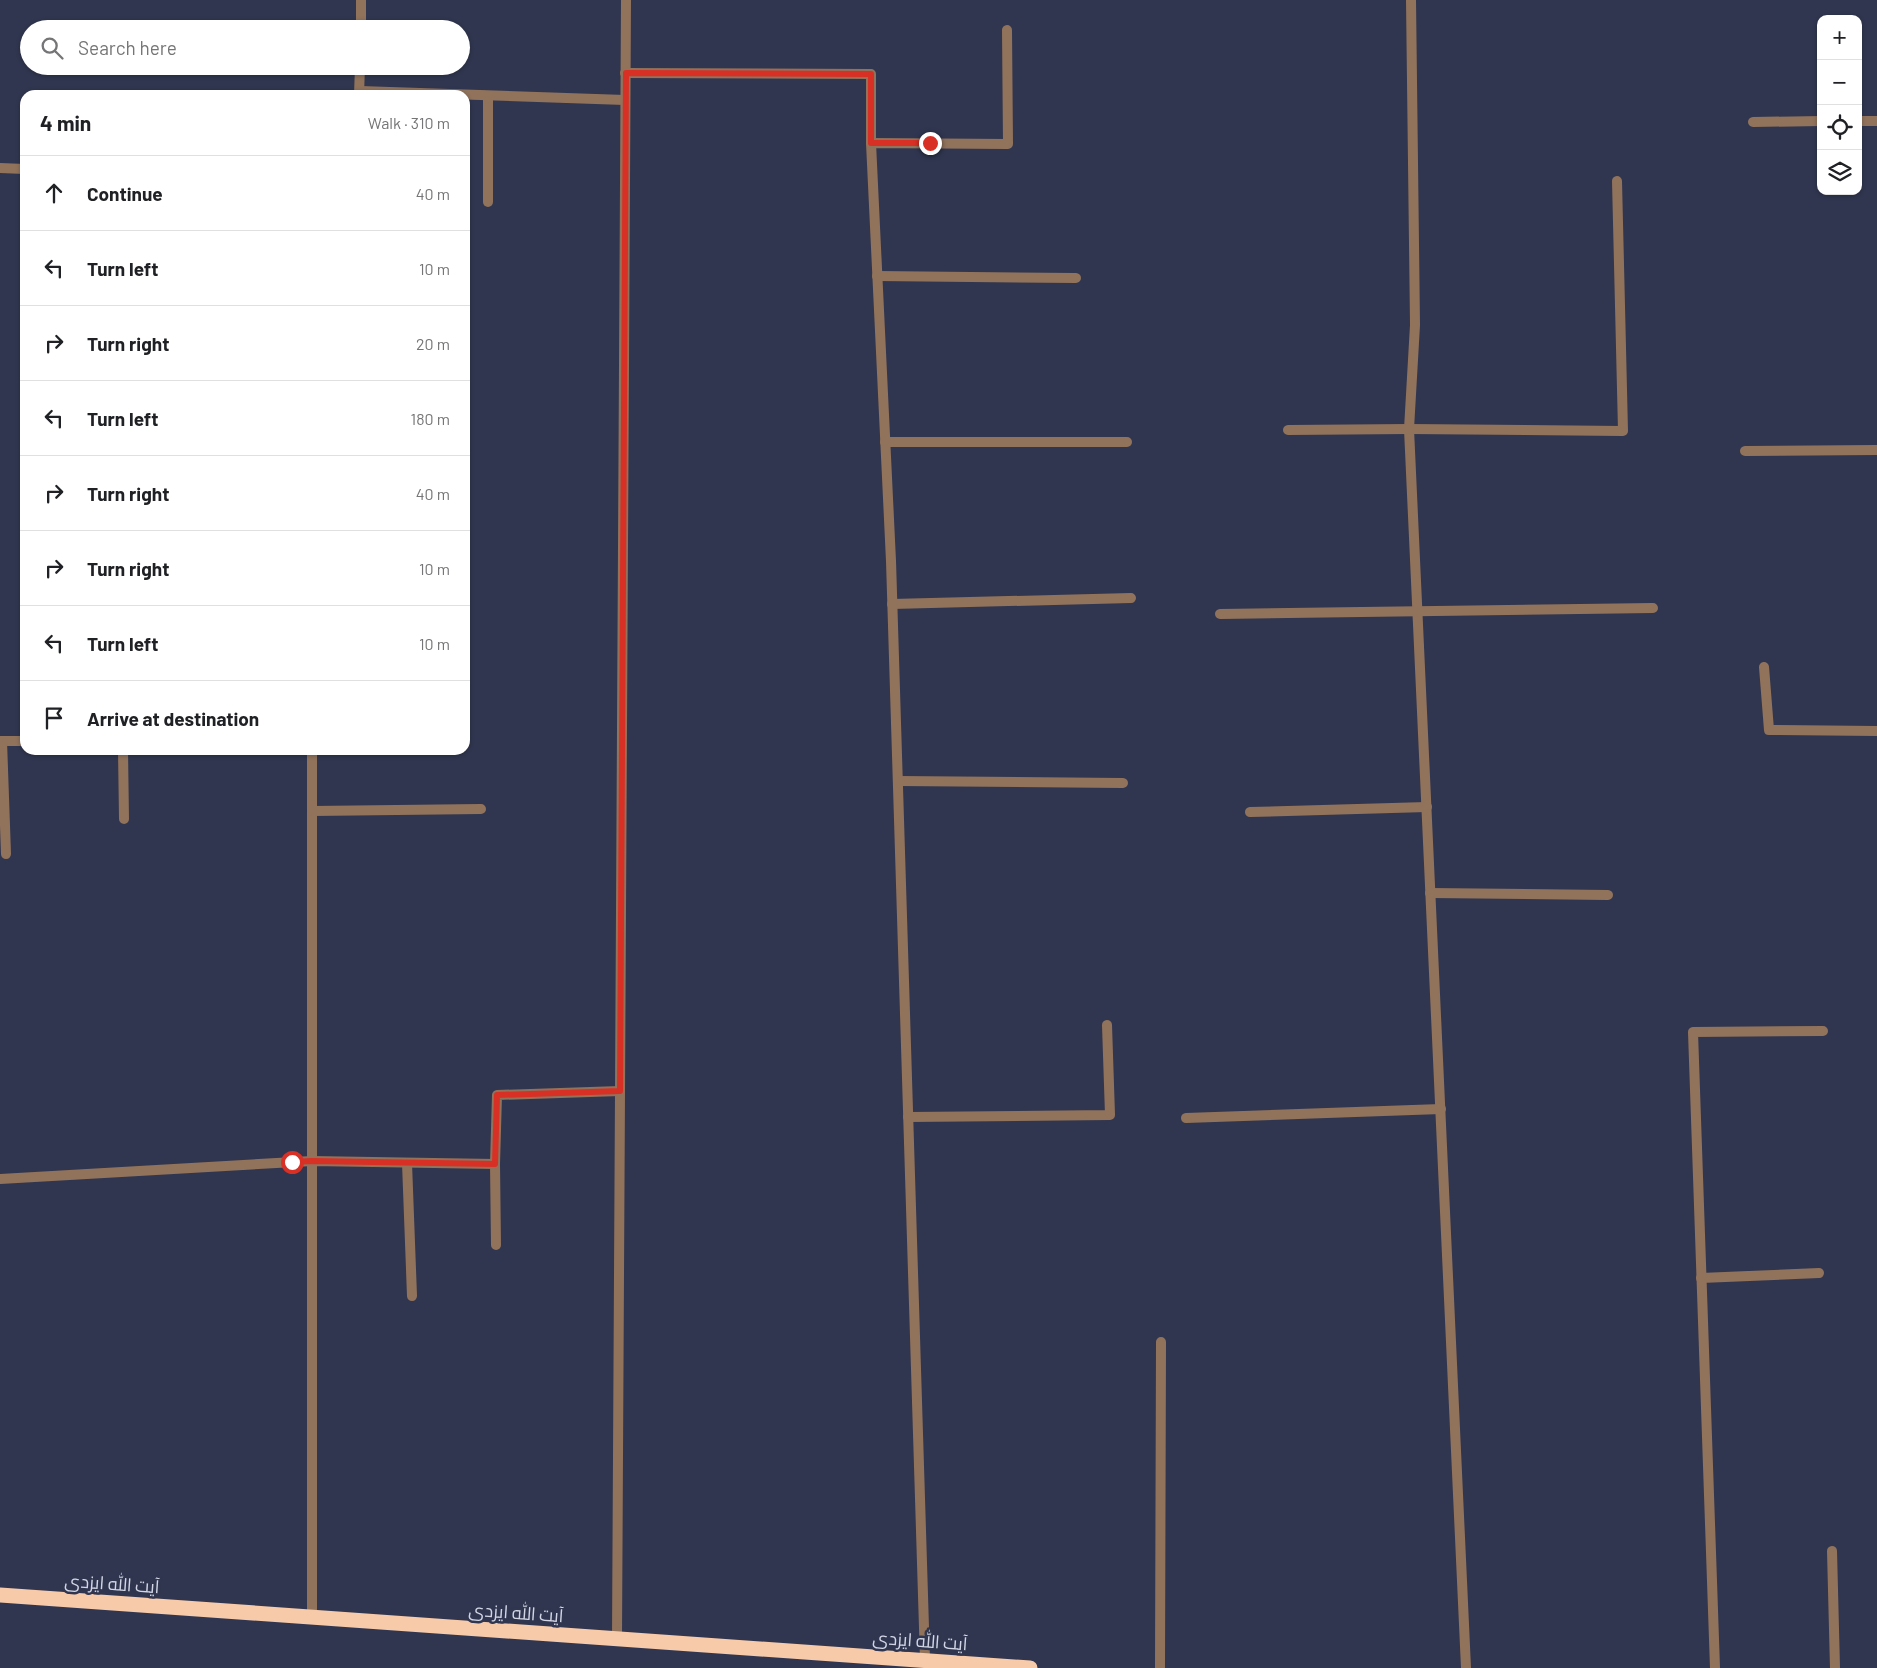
<!DOCTYPE html>
<html lang="en">
<head>
<meta charset="utf-8">
<style>
  body { margin:0; font-family:Barlow,Cairo,sans-serif; background:#f6f6f6; color:#202124 }
  .controls { position:absolute; right:15px; top:15px; display:grid; overflow:hidden; border-radius:10px; box-shadow:0 1px 4px #0004 }
  .controls button { width:45px; height:45px; display:grid; place-items:center; padding:0; border:0; border-bottom:1px solid #e0e0e0; background:#fff; color:#202124; font:25px sans-serif }
  .stop { position:absolute; width:15px; height:15px; margin:-11px; border:4px solid #d93025; border-radius:50%; background:#fff }
  .stop.end { background:#d93025; border-color:#fff; box-shadow:0 1px 5px #0008 }
  .list { margin:0; padding:0; list-style:none }
  h2 { display:flex; justify-content:space-between; align-items:center; height:65px; margin:0; padding:0 20px; font-size:21px }
  h2 small { font-size:16px; font-weight:400; color:#757577 }
  .list li { display:grid; grid-template-columns:32px 1fr auto; gap:15px; align-items:center; box-sizing:border-box; height:75px; padding:0 20px; border-top:1px solid #e0e0e0 }
  .list b { display:block; font-size:19px; white-space:nowrap }
  .list em { font-size:16px; font-style:normal; color:#757577 }
  .icon { flex:none; width:28px; height:28px; fill:none; stroke:currentColor; stroke-width:2; stroke-linecap:round; stroke-linejoin:round }
  .map { position:relative; flex:none; width:1877px; height:1668px; overflow:hidden }
  .search { position:absolute; background:#fff; box-shadow:0 1px 4px #0004; left:20px; top:20px; width:450px; height:55px; display:flex; align-items:center; gap:12px; box-sizing:border-box; padding:0 18px; border-radius:28px; color:#757577; font-size:19px }
  .panel { position:absolute; background:#fff; box-shadow:0 1px 4px #0004; left:20px; top:90px; width:450px; height:665px; border-radius:15px }
  .map>svg:first-child { display:block }
</style>
</head>
<body>
<div class="map">
<svg width="1877" height="1668" viewBox="0 0 1877 1668">
  <rect width="100%" height="100%" fill="#30364f"/>
  <g fill="none" stroke-linecap="round" stroke-linejoin="round">
    <g stroke="#91735c" stroke-width="10">
      <polyline points="1411,0 1415,325 1409,429 1466,1668"/>
      <polyline points="361,29 361,0"/>
      <polyline points="625,73 871,74 871,143"/>
      <polyline points="360,91 625,100"/>
      <polyline points="359,95 360,66"/>
      <polyline points="1858,121 1877,121"/>
      <polyline points="1753,122 1821,121"/>
      <polyline points="0,168 25,169"/>
      <polyline points="488,202 488,96"/>
      <polyline points="877,276 1076,278"/>
      <polyline points="1288,430 1409,429 1623,431 1617,181"/>
      <polyline points="885,442 1127,442"/>
      <polyline points="1745,451 1877,450"/>
      <polyline points="892,604 1131,598"/>
      <polyline points="1220,614 1653,608"/>
      <polyline points="1764,667 1769,730 1877,731"/>
      <polyline points="0,741 25,741"/>
      <polyline points="2,741 6,854"/>
      <polyline points="123,750 124,819"/>
      <polyline points="312,750 312,1617"/>
      <polyline points="898,781 1123,783"/>
      <polyline points="312,811 481,809"/>
      <polyline points="1250,812 1427,807"/>
      <polyline points="1430,893 1608,895"/>
      <polyline points="908,1117 1110,1115 1107,1025"/>
      <polyline points="1186,1118 1441,1109"/>
      <polyline points="407,1163 412,1296"/>
      <polyline points="495,1164 496,1245"/>
      <polyline points="0,1179 312,1161 495,1164 497,1095 620,1091"/>
      <polyline points="1701,1278 1819,1273"/>
      <polyline points="1832,1551 1835,1668"/>
      <polyline points="617,1638 626,0"/>
      <polyline points="925,1660 891,561 871,143 1008,144 1007,30"/>
      <polyline points="1160,1668 1161,1342"/>
      <polyline points="1715,1668 1693,1032 1823,1031"/>
    </g>
    <polyline stroke="#f7caaa" stroke-width="15" points="0,1595 1030,1668"/>
  </g>
  <g fill="none" stroke-linecap="round" stroke-linejoin="round">
    <polyline stroke="#d93025" stroke-width="6" points="292,1162 312,1161 495,1164 497,1095 620,1091 626,73 871,74 871,143 930,143"/>
  </g>
  <g text-anchor="middle" stroke-width="5" stroke-linejoin="round" paint-order="stroke">
    <g font-size="18" fill="#d1d5e5" stroke="#30364f">
      <text transform="translate(112 1584) rotate(4)" y="6">آیت الله ایزدی</text>
      <text transform="translate(516 1613) rotate(4)" y="6">آیت الله ایزدی</text>
      <text transform="translate(920 1641) rotate(4)" y="6">آیت الله ایزدی</text>
    </g>
  </g>
</svg>
<div class="controls">
<button>+</button>
<button>−</button>
<button><svg class="icon" aria-label="locate" viewBox="0 0 24 24"><circle cx="12" cy="12" r="6"/><path d="M12 2v4M12 18v4M2 12h4M18 12h4"/></svg></button>
<button><svg class="icon" aria-label="layers" viewBox="0 0 24 24"><path d="M12 4l9 5-9 5-9-5zM3 14l9 5 9-5"/></svg></button>
</div>
<div class="stop" style="left:292px;top:1162px"></div>
<div class="stop end" style="left:930px;top:143px"></div>
<div class="search"><svg class="icon" aria-label="search" viewBox="0 0 24 24"><circle cx="10" cy="10" r="6"/><path d="M15 15l6 6"/></svg>Search here</div>
<section class="panel">
<h2>4 min<small>Walk · 310 m</small></h2>
<ul class="list">
<li><svg class="icon" aria-label="ahead" viewBox="0 0 24 24"><path d="M12 20V5M6 11l6-6 6 6"/></svg><div><b>Continue</b></div><em>40 m</em></li>
<li><svg class="icon" aria-label="left" viewBox="0 0 24 24"><path d="M17 20v-9H6M10 6l-5 5 5 5"/></svg><div><b>Turn left</b></div><em>10 m</em></li>
<li><svg class="icon" aria-label="right" viewBox="0 0 24 24"><path d="M7 20v-9h11M14 6l5 5-5 5"/></svg><div><b>Turn right</b></div><em>20 m</em></li>
<li><svg class="icon" aria-label="left" viewBox="0 0 24 24"><path d="M17 20v-9H6M10 6l-5 5 5 5"/></svg><div><b>Turn left</b></div><em>180 m</em></li>
<li><svg class="icon" aria-label="right" viewBox="0 0 24 24"><path d="M7 20v-9h11M14 6l5 5-5 5"/></svg><div><b>Turn right</b></div><em>40 m</em></li>
<li><svg class="icon" aria-label="right" viewBox="0 0 24 24"><path d="M7 20v-9h11M14 6l5 5-5 5"/></svg><div><b>Turn right</b></div><em>10 m</em></li>
<li><svg class="icon" aria-label="left" viewBox="0 0 24 24"><path d="M17 20v-9H6M10 6l-5 5 5 5"/></svg><div><b>Turn left</b></div><em>10 m</em></li>
<li><svg class="icon" aria-label="arrive" viewBox="0 0 24 24"><path d="M6 21V4h12l-3 4 3 4H6"/></svg><div><b>Arrive at destination</b></div></li>
</ul>
</section>
</div>
</body>
</html>
